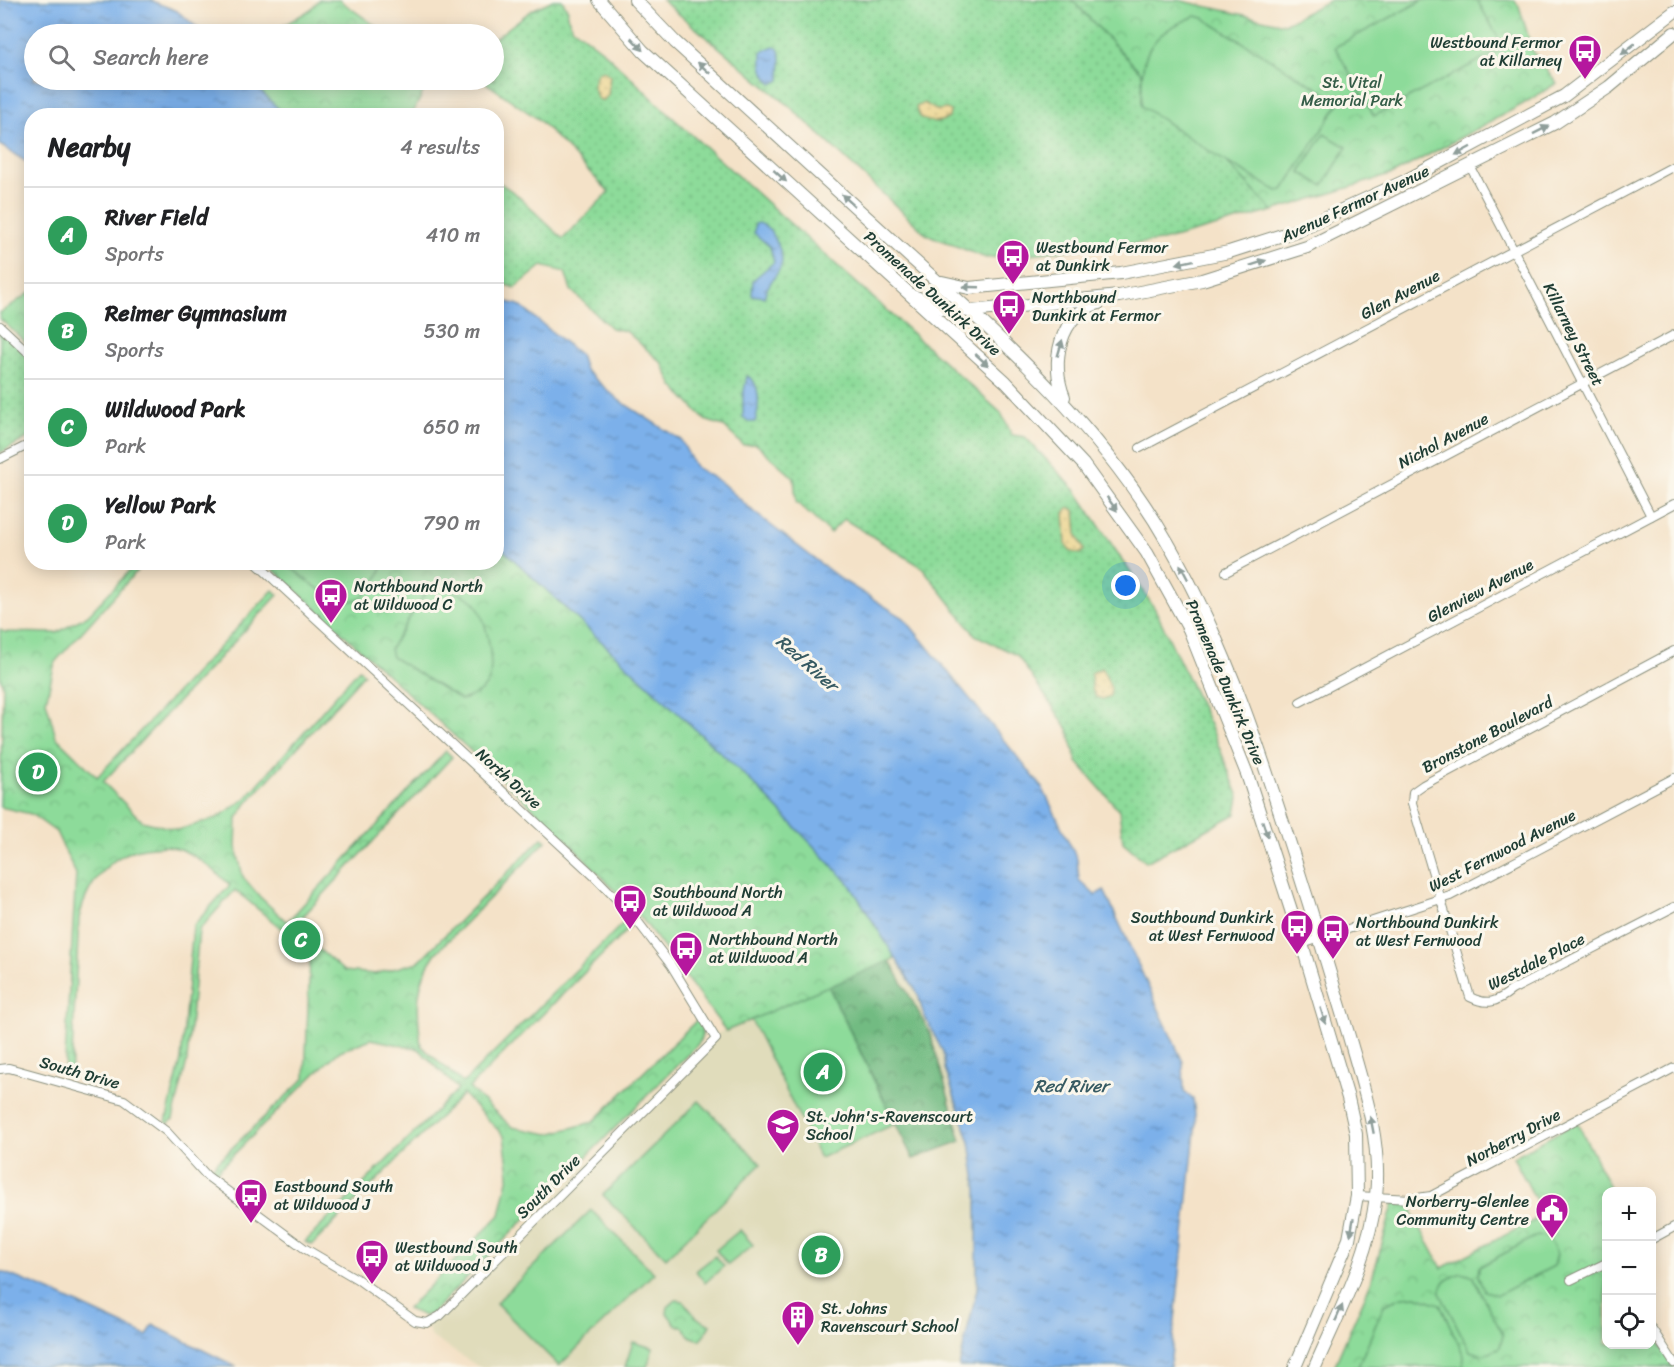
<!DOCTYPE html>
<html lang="en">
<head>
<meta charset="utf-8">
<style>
  body { margin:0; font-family:Sriracha,sans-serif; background:#f6f6f6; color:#202124 }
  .controls { position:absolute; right:18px; bottom:18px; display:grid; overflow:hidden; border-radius:12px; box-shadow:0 3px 15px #0003 }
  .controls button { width:54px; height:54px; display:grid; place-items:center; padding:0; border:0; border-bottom:2px solid #e0e0e0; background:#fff; color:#202124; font:30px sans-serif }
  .you { position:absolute; left:1126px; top:586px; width:21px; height:21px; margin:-15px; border:4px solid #fff; border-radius:50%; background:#1a73e8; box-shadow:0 0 0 9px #1a73e833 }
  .badge { display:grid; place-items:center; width:39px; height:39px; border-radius:50%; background:#1a73e8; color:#fff; font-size:20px; font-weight:700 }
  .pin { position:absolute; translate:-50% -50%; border:3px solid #fff; box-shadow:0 2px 6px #0006 }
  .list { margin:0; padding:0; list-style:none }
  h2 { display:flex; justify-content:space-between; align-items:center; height:78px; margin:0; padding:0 24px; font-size:26px }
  h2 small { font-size:20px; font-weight:400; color:#757577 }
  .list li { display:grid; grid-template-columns:39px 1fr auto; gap:18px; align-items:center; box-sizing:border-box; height:96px; padding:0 24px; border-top:2px solid #e0e0e0 }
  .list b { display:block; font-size:22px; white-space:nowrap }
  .list p { margin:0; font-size:20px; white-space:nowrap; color:#757577 }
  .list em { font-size:20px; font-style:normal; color:#757577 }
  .icon { flex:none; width:33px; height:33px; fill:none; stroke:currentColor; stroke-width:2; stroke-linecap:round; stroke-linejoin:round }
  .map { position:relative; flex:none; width:1674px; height:1367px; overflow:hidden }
  .search { position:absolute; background:#fff; box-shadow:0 3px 15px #0003; left:24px; top:24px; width:480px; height:66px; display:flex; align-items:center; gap:15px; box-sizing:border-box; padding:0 21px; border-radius:33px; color:#757577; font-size:22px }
  .panel { position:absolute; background:#fff; box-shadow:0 3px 15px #0003; left:24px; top:108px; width:480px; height:462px; border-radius:24px }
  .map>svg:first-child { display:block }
</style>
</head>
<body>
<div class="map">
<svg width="1674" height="1367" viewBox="0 0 1674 1367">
  <defs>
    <pattern id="grass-dots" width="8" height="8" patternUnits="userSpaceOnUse" patternTransform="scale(1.5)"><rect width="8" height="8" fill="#8ddb9a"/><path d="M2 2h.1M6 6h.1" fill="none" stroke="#79bd85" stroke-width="1.8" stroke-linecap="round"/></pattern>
    <pattern id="forest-crowns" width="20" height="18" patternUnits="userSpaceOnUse" patternTransform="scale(1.5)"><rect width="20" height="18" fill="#72bb82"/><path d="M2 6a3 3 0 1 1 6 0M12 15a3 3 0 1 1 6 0" fill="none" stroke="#5d996b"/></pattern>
    <pattern id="sand-dots" width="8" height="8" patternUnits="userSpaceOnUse" patternTransform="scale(1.5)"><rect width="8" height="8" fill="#eeda9e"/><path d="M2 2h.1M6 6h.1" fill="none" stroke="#ccbc89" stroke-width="1.8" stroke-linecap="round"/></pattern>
    <pattern id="park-crowns" width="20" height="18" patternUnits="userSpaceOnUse" patternTransform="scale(1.5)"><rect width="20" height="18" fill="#8ddb9a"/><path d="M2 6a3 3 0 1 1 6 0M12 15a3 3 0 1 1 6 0" fill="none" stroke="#79bd85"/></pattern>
    <pattern id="water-ripples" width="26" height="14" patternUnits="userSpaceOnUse" patternTransform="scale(1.5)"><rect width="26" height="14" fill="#7cb0ea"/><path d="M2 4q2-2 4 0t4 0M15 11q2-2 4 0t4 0" fill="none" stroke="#6590be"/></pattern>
  </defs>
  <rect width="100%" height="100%" fill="#fbf7ec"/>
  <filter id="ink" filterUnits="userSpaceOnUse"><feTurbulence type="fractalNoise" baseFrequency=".0167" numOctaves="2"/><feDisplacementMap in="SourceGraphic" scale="12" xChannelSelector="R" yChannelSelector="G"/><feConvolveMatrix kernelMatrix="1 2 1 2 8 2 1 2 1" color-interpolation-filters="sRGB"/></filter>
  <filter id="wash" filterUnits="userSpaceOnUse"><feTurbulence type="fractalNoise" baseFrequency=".008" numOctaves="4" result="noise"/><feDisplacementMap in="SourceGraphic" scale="24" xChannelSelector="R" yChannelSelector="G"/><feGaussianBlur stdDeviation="1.35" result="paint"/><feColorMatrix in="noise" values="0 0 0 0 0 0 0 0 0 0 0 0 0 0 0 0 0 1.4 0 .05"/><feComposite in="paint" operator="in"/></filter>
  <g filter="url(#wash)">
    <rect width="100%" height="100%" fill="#f4e2c8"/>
    <polygon fill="#e0dcbb" points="896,958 918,994 923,1013 943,1052 945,1069 970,1142 977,1190 977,1289 959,1367 479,1367 430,1336 427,1323 440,1316 711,1036"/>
    <g fill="url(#grass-dots)" stroke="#568c67" stroke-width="1.5">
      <polygon points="553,0 562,0 568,10 567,15 572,27 602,50 672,117 1001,413 1012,435 1025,437 1076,491 1155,609 1211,727 1239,797 1236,814 1146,862 1123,842 1119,810 1077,762 1068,729 1017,655 975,635 922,567 844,519 830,533 796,502 794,478 756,444 743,445 723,426 705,420 673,386 662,363 626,331 611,328 571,290 565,272 542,266 515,288 497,282 497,181 516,194 563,239 609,192 539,120 482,80 494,80 494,39 532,10"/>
      <polygon points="662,0 1072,0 1273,211 1162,241 986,258 926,234 788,105"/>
      <polygon points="0,327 32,359 31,436 0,453"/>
    </g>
    <polygon fill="url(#forest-crowns)" stroke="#487c5b" stroke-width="1.5" points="496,562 878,939 930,1033 961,1141 913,1159 804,936"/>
    <g fill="url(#sand-dots)" stroke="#868c69" stroke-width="1.5">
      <polygon points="603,70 610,76 608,95 603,101 597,98 593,85 597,73"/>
      <path d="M924,103L936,110L947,109L950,111L949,118C937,124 918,124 916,107Z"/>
      <polygon points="1069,508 1075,510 1077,535 1084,550 1080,554 1070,551 1066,545 1064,513"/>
      <polygon points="1102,668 1111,688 1110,696 1103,699 1096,697 1092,689 1091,673"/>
    </g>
    <g fill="url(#park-crowns)" stroke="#568c67" stroke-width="1.5">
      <polygon points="319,0 339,0 387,34 269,34 310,10"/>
      <polygon points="1072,0 1178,0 1284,24 1330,0 1514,0 1519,6 1533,52 1557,83 1523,104 1393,174 1273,211"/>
      <polygon points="249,80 424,80 426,86 412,115 285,116"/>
      <polygon points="31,292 31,347 0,319 0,313"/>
      <polygon points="497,544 754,784 849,883 896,958 726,1031 643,920 560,833 266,563 496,562"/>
      <path d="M138,562L144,563L55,662L46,701L56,737L97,777L273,590L278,595L103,782L142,821L178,830L217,818L245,799L359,669L364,674L248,802L237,818L236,847L243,877L260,897L287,922L446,751L452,757L293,927L344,971L375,974L418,962L542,838L546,841L436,953C414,982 417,1011 421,1046L463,1083L626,920L631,926L469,1088L512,1127L549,1134L593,1122L698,1019C704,1028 704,1035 698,1044L432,1313L424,1316L407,1309L500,1215L509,1175L504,1136L463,1094L312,1245L305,1242L458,1089L419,1049L371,1039L340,1051L323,1066L216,1172L211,1168L305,1078L310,959L306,949L235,890L199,930L187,1061L173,1119L168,1124L166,1122L181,1060L193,926L230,885C214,870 194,852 172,847C167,845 159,847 153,847C113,849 88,881 79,918L71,1076L64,1075L76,874L56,832L31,814L0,807L3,686L0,676V629L4,632L57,633L88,615Z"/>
      <polygon points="1577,1122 1612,1191 1606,1192 1606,1344 1652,1344 1652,1334 1674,1367 1334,1367 1371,1282 1394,1202 1413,1202 1413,1214 1442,1268 1544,1215 1513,1157"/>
      <polygon points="676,1300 683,1301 696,1317 710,1325 701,1340 689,1336 683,1327 676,1325 667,1313 668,1307"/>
    </g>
    <g fill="#8ddb9a" stroke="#568c67" stroke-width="1.5">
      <polygon points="1423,0 1477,0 1504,48 1374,116 1335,47"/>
      <path d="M1196,16L1203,18L1340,102L1283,190L1277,191L1223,160L1142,106C1140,56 1145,35 1196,16Z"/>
      <polygon points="1324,134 1347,147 1323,186 1300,172"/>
      <path d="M285,563H383C378,584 360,611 334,598C317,590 300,574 285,563Z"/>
      <path d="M429,587C444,588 460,591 473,601C486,612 496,667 488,682C484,692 471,697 461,700L392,657L390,649Z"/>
      <polygon points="828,986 895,1124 820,1158 751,1020"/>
      <polygon points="699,1101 761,1164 666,1258 603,1195"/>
      <polygon points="591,1210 654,1273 559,1366 496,1303"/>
      <polygon points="740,1230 753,1245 728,1265 716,1250"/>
      <polygon points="1538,1235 1549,1239 1557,1254 1554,1266 1498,1295 1485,1291 1478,1276 1479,1267"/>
      <polygon points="715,1256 724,1266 705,1283 696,1271"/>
      <polygon points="1461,1273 1472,1276 1503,1335 1500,1347 1484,1355 1470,1351 1440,1293 1444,1281"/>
      <polygon points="1416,1296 1440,1304 1464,1356 1463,1367 1358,1367 1384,1305 1402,1297"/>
      <polygon points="633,1342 653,1348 647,1367 625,1367"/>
    </g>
    <g fill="url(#water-ripples)" stroke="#4e768f" stroke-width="1.5">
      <polygon points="0,0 150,0 177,11 205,34 34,34 34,80 249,80 285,115 32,116 31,165 0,145"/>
      <path d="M773,46L778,48L781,57L780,80L772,84C762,75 761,64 762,52Z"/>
      <path d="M759,223C768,226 770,231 775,239C793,272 771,271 764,297L752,295L753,280L774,262L770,247L754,233L755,224Z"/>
      <polygon points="496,299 519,305 580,355 585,370 620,401 681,440 695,467 722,483 755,513 842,580 904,618 1042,787 1077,859 1079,880 1095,895 1104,890 1183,1062 1184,1092 1193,1098 1196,1122 1170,1367 959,1367 977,1289 977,1190 970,1142 945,1069 943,1052 923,1013 918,994 849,883 754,784 497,544"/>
      <path d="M747,376C762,383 759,409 755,422H749L743,417V396Z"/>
      <polygon points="0,1271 50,1291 147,1336 153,1325 237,1367 0,1367"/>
    </g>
  </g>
  <g filter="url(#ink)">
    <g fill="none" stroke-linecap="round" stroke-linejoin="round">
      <defs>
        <g id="minor">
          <polyline points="1470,166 1651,516"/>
          <polyline points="0,326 32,356"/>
          <polyline points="1140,448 1674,166"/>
          <polyline points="0,459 32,443"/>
          <polyline points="1226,572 1674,335"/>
          <path d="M1674,651L1423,785L1413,792L1412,803L1470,997C1488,1006 1497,1002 1512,990L1674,907"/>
          <polyline points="1300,702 1674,504"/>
          <polyline points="1302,944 1450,896 1674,778"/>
          <polyline points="0,1069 9,1068 124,1100 167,1132 207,1176 304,1248 357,1279 415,1321 427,1323 440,1316 716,1039 671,965 635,918 593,875 255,562"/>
          <polyline points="1357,1196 1410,1199 1431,1196 1674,1068"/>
          <polyline points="1652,1239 1674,1227"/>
          <polyline points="1571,1280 1606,1263"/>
          <polyline points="1652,1329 1674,1363"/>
        </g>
        <g id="secondary">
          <polyline points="599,0 643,51 1006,382 1083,464 1147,553 1189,629 1247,774 1302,944 1348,1098 1356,1134 1357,1196 1349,1239 1295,1367"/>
          <path d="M635,0L675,42C753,113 831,185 909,256C1006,343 1103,429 1168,543C1233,656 1270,781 1309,904C1322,947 1335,990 1348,1033C1363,1086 1382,1140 1376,1196C1369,1257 1339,1312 1315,1367"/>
          <polyline points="942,282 969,288 1121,273 1229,252 1298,230 1407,180 1564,96 1674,12"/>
          <polyline points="916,297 944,309 971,311 1119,296 1202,280 1307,247 1555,123 1609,87 1674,33"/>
          <path d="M1064,397C1050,363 1059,314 1099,303"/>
        </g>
      </defs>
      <use href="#minor" stroke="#8a907e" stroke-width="10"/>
      <use href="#secondary" stroke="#8a907e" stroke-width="14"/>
      <use href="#minor" stroke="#fff" stroke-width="8"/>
      <use href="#secondary" stroke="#fff" stroke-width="12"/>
    </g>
    <defs><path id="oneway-solid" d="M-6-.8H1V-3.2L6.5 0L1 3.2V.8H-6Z" transform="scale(1.5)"/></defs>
    <g fill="#8f9e9a">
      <use href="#oneway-solid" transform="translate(637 44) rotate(47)"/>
      <use href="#oneway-solid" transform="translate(1628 49) rotate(141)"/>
      <use href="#oneway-solid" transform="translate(704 68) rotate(-138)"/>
      <use href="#oneway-solid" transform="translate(1541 130) rotate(-27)"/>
      <use href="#oneway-solid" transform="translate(1463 151) rotate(152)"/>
      <use href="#oneway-solid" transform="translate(780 176) rotate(42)"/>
      <use href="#oneway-solid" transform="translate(848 200) rotate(-138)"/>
      <use href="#oneway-solid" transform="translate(1185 262) rotate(168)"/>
      <use href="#oneway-solid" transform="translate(1258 263) rotate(-18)"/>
      <use href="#oneway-solid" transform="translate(971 287) rotate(-178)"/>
      <use href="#oneway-solid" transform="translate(1060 348) rotate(-74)"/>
      <use href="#oneway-solid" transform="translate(982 360) rotate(42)"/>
      <use href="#oneway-solid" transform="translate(1112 504) rotate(54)"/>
      <use href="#oneway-solid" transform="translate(1184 572) rotate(-118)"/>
      <use href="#oneway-solid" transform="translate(1265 829) rotate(72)"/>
      <use href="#oneway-solid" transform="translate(1323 1016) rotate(73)"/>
      <use href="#oneway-solid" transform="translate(1372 1125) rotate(-101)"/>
      <use href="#oneway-solid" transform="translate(1352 1227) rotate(100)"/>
      <use href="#oneway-solid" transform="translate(1339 1313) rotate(-66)"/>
    </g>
  </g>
  <defs>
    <symbol id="bus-pin" viewBox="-11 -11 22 30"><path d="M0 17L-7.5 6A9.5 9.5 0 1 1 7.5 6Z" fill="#b5179e" stroke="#fbf7ec"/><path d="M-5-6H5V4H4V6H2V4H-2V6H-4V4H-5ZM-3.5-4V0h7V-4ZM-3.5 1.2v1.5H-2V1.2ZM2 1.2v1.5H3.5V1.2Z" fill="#fff"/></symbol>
    <symbol id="school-pin" viewBox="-11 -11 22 30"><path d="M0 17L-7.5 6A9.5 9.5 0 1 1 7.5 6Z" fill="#b5179e" stroke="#fbf7ec"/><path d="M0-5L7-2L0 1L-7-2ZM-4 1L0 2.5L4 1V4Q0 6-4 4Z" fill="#fff"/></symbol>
    <symbol id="civic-pin" viewBox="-11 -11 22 30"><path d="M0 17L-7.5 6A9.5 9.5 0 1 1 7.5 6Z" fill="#b5179e" stroke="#fbf7ec"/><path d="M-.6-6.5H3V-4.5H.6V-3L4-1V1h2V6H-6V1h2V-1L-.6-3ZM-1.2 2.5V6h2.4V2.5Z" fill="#fff"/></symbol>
    <symbol id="building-pin" viewBox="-11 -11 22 30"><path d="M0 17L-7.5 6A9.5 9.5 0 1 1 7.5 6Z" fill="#b5179e" stroke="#fbf7ec"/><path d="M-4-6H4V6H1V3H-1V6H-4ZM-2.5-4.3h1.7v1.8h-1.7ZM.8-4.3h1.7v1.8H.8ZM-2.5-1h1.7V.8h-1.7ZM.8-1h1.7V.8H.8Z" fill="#fff"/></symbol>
  </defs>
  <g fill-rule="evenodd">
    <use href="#bus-pin" x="1566" y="32" width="38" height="52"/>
    <use href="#bus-pin" x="994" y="237" width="38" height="52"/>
    <use href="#bus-pin" x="990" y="287" width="38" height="52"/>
    <use href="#bus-pin" x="312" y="576" width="38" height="52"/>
    <use href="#bus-pin" x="611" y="882" width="38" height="52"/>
    <use href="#bus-pin" x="1278" y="907" width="38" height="52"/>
    <use href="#bus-pin" x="1314" y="912" width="38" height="52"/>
    <use href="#bus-pin" x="667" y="929" width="38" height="52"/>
    <use href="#school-pin" x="764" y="1106" width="38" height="52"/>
    <use href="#bus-pin" x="232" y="1176" width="38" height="52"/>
    <use href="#civic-pin" x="1533" y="1191" width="38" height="52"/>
    <use href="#bus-pin" x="353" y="1237" width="38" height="52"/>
    <use href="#building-pin" x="779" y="1298" width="38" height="52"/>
  </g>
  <g text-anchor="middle" stroke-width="6" stroke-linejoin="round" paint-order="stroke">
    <g font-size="16" fill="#1f3d34" stroke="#fbf7ec" text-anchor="start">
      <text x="1562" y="48" text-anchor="end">Westbound Fermor<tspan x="1562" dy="18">at Killarney</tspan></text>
      <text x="1036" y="253">Westbound Fermor<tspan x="1036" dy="18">at Dunkirk</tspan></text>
      <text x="1032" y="303">Northbound<tspan x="1032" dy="18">Dunkirk at Fermor</tspan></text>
      <text x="354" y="592">Northbound North<tspan x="354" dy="18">at Wildwood C</tspan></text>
      <text x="653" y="898">Southbound North<tspan x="653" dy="18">at Wildwood A</tspan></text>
      <text x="1274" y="923" text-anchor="end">Southbound Dunkirk<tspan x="1274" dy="18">at West Fernwood</tspan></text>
      <text x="1356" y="928">Northbound Dunkirk<tspan x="1356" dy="18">at West Fernwood</tspan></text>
      <text x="709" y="945">Northbound North<tspan x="709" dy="18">at Wildwood A</tspan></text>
      <text x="806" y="1122">St. John's-Ravenscourt<tspan x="806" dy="18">School</tspan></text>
      <text x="274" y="1192">Eastbound South<tspan x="274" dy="18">at Wildwood J</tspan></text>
      <text x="1529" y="1207" text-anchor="end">Norberry-Glenlee<tspan x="1529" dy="18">Community Centre</tspan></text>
      <text x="395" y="1253">Westbound South<tspan x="395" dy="18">at Wildwood J</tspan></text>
      <text x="821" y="1314">St. Johns<tspan x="821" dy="18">Ravenscourt School</tspan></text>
    </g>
    <g font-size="16" fill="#355d48" stroke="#fbf7ec">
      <text x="1352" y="88">St. Vital<tspan x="1352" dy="18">Memorial Park</tspan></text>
    </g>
    <g font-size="16" fill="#1f3d34" stroke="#fbf7ec">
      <text transform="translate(1355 203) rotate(-25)" y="6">Avenue Fermor Avenue</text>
      <text transform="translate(933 293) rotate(42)" y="6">Promenade Dunkirk Drive</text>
      <text transform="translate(1400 294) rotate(-28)" y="6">Glen Avenue</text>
      <text transform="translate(1574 334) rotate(63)" y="6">Killarney Street</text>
      <text transform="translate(1443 440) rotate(-28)" y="6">Nichol Avenue</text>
      <text transform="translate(1480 590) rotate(-28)" y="6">Glenview Avenue</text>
      <text transform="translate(1226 682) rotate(67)" y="6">Promenade Dunkirk Drive</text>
      <text transform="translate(1487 734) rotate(-28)" y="6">Bronstone Boulevard</text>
      <text transform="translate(509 778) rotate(42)" y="6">North Drive</text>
      <text transform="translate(1502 850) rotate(-27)" y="6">West Fernwood Avenue</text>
      <text transform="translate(1536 961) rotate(-27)" y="6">Westdale Place</text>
      <text transform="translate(80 1072) rotate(16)" y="6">South Drive</text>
      <text transform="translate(1513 1137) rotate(-28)" y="6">Norberry Drive</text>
      <text transform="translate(548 1186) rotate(-45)" y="6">South Drive</text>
    </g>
    <g font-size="18" font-style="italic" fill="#365a62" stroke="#fbf7ec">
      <text transform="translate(807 663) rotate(41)" y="6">Red River</text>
      <text x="1071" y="1092">Red River</text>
    </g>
  </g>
</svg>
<div class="controls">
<button>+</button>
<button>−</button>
<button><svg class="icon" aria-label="locate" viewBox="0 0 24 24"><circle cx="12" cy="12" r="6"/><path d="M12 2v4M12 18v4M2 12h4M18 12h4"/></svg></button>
</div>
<div class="you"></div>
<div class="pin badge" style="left:823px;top:1072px;background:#2e9e5b">A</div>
<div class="pin badge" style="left:821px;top:1255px;background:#2e9e5b">B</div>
<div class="pin badge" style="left:301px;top:940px;background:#2e9e5b">C</div>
<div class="pin badge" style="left:38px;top:772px;background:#2e9e5b">D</div>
<div class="search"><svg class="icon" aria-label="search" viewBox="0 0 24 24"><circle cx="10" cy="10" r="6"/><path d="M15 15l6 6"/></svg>Search here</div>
<section class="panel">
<h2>Nearby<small>4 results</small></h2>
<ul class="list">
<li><span class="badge" style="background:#2e9e5b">A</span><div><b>River Field</b><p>Sports</p></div><em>410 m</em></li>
<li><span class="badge" style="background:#2e9e5b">B</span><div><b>Reimer Gymnasium</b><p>Sports</p></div><em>530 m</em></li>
<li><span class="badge" style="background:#2e9e5b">C</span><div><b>Wildwood Park</b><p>Park</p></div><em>650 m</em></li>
<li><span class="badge" style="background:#2e9e5b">D</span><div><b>Yellow Park</b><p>Park</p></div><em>790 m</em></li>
</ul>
</section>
</div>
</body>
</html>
